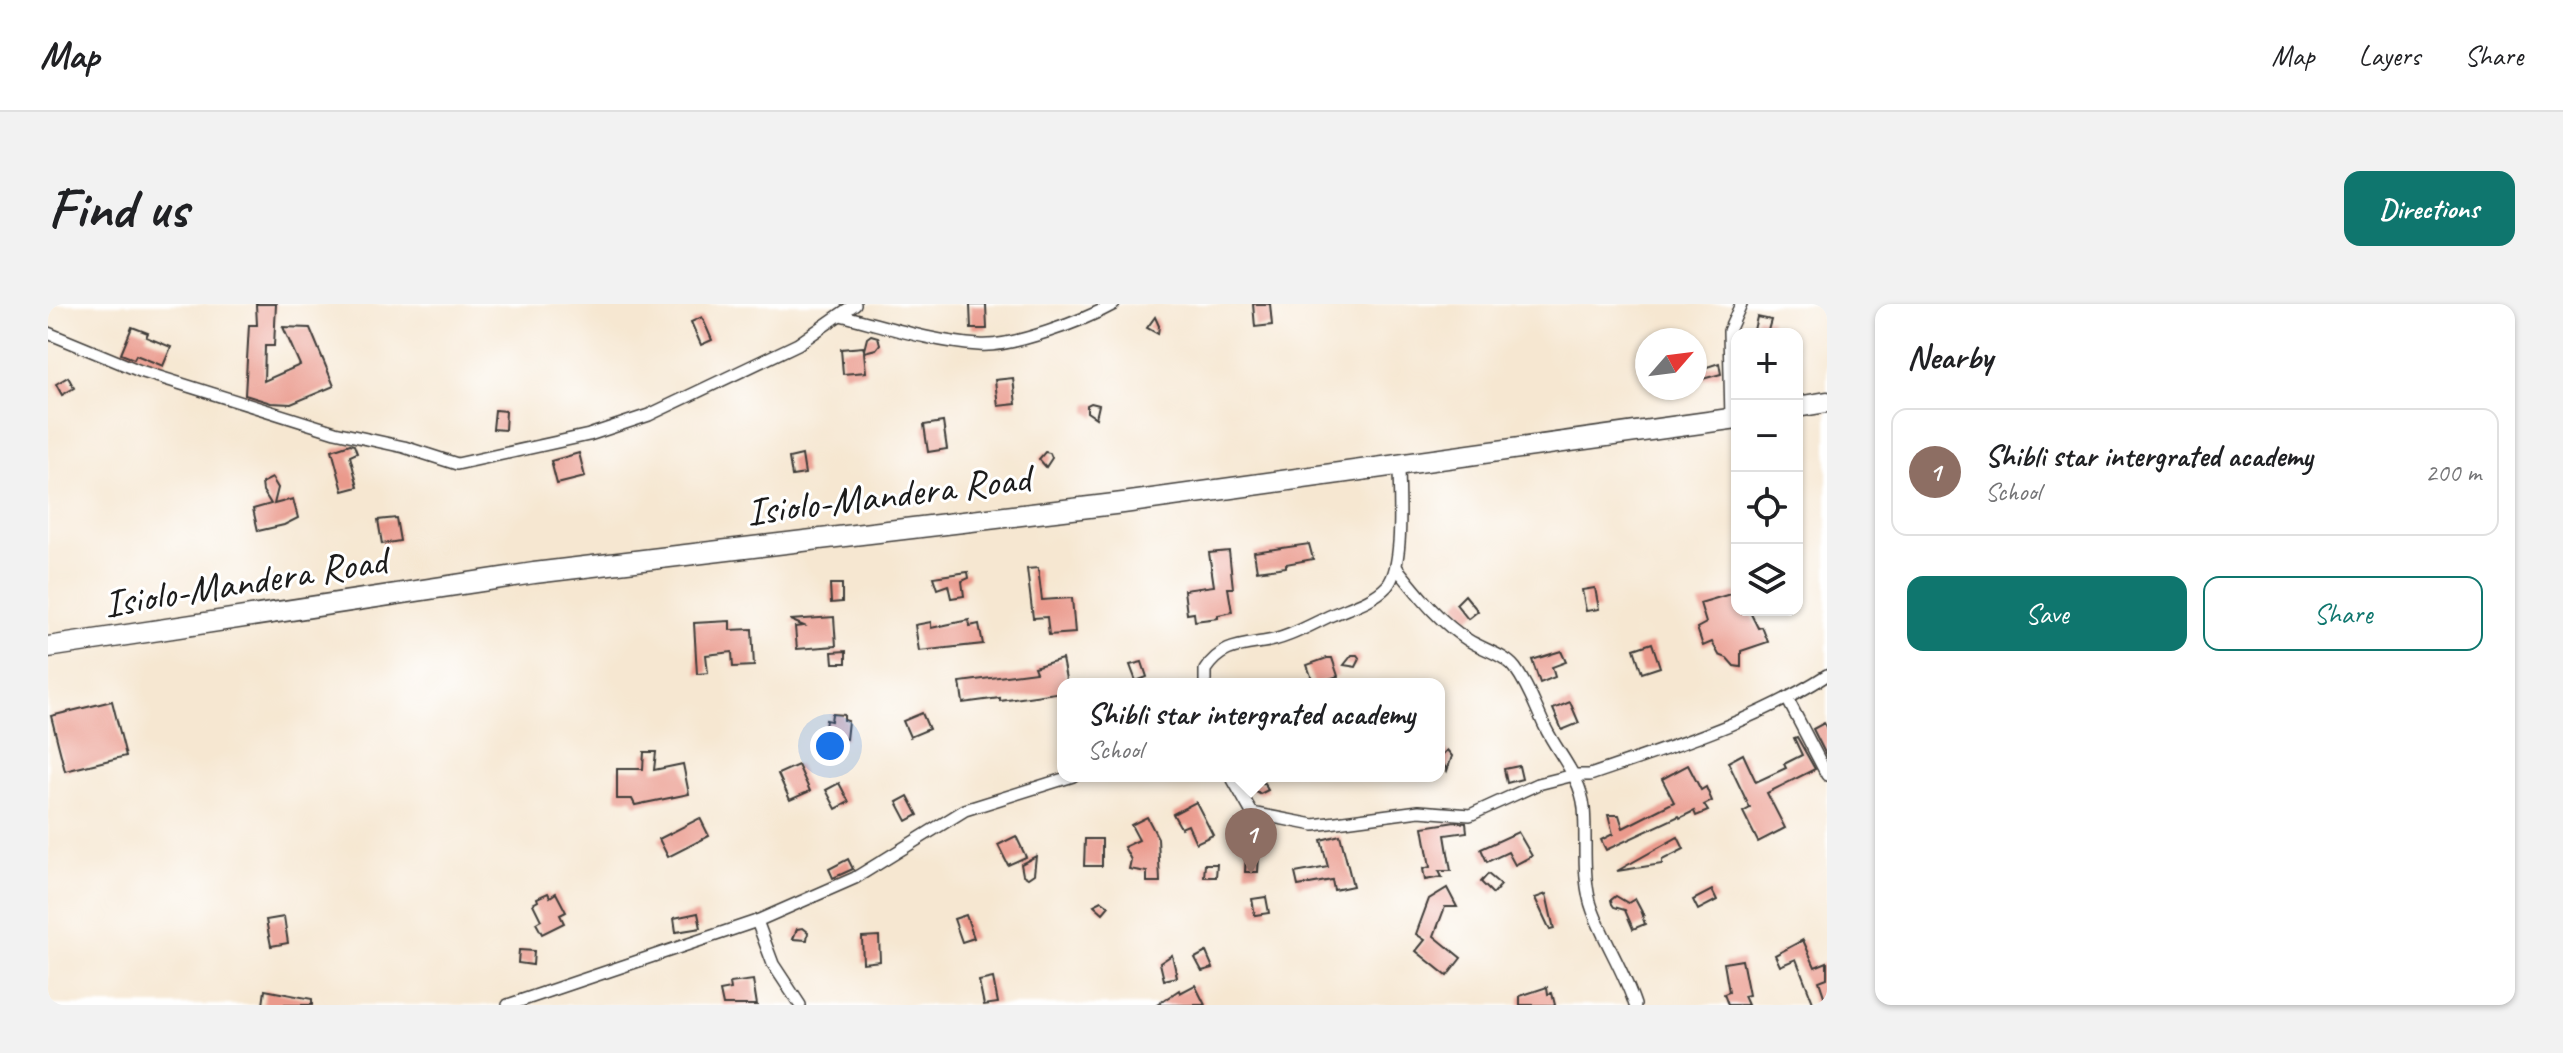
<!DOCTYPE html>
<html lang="en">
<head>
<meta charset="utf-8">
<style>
  body { margin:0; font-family:Caveat,sans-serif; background:#f2f2f2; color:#202124 }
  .controls { position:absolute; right:24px; top:24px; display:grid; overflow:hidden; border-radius:16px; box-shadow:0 2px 6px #0004 }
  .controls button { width:72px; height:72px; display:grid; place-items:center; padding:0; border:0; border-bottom:2px solid #e0e0e0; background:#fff; color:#202124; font:40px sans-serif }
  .compass { position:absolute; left:1587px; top:24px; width:72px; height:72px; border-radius:50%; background:#fff; box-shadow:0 2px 6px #0004; rotate:62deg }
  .you { position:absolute; left:782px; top:442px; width:28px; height:28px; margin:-20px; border:6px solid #fff; border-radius:50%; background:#1a73e8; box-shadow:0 0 0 12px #1a73e833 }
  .badge { display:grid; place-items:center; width:52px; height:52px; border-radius:50%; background:#0f766e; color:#fff; font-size:26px; font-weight:700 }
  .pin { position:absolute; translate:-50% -66px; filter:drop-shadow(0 2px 4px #0008) }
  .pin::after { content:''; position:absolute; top:42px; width:28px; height:24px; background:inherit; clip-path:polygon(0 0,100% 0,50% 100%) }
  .popup { position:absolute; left:1009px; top:374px; width:388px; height:104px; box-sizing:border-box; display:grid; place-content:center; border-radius:16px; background:#fff; filter:drop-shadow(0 2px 6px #0005); font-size:26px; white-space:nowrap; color:#757577 }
  .popup b { font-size:30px; color:#202124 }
  .popup::after { content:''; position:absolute; left:50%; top:100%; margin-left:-16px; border:16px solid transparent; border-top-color:#fff }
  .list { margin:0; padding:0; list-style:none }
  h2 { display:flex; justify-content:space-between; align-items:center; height:104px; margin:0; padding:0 32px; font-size:34px }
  h2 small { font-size:26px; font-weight:400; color:#757577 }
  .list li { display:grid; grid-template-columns:52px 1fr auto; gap:24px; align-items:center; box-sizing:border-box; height:128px; margin:0 16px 16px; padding:0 16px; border:2px solid #e0e0e0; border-radius:16px }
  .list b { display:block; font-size:30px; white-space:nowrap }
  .list p { margin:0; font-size:26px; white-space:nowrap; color:#757577 }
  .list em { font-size:26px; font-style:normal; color:#757577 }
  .actions { display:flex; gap:16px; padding:24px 32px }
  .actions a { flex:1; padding:18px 0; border:2px solid #0f766e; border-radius:16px; text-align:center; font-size:28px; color:#0f766e }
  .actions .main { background:#0f766e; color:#fff }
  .icon { flex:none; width:44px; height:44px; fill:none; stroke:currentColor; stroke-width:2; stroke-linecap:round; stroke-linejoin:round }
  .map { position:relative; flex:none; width:1779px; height:701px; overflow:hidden; border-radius:16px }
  header { display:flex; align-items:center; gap:48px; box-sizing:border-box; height:112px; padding:0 40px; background:#fff; border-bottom:2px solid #e0e0e0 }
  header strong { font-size:38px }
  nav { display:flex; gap:44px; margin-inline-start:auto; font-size:28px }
  .intro { display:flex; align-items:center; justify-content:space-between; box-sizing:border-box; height:192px; padding:0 48px }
  h1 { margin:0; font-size:56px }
  .button { padding:20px 36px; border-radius:16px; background:#0f766e; color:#fff; font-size:28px; font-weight:700 }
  main { display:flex; gap:48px; padding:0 48px }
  aside { flex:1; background:#fff; border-radius:16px; box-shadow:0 2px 6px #0004 }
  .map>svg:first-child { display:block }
</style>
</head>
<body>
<header>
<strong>Map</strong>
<nav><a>Map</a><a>Layers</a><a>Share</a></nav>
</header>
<div class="intro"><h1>Find us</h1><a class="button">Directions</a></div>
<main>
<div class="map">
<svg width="1779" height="701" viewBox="0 0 1779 701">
  <rect width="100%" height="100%" fill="#fff"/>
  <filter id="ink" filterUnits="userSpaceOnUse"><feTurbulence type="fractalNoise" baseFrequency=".0125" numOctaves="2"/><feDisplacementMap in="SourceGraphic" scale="16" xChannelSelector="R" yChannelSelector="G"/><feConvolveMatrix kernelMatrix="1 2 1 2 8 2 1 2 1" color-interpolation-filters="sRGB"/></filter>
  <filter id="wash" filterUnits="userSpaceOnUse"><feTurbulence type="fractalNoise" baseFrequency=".006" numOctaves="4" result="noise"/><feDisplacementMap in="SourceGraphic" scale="32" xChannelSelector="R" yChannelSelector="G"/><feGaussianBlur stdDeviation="1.8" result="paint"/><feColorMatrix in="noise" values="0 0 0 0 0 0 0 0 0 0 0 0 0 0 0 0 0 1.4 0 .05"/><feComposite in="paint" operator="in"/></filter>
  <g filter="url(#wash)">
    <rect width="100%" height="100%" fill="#f6e7d1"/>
    <g id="blocks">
      <g fill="#ea9a8c">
        <polygon points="208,0 228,0 226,42 217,42 216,77 252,61 235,23 262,24 286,82 243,100 223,99 197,91 201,21 209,21"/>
        <polygon points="1205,0 1222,0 1224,21 1207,23"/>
        <polygon points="922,1 938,1 939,25 923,25"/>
        <polygon points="654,13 664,36 653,41 643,18"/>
        <polygon points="1107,13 1111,22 1110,30 1099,24"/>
        <polygon points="1709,13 1723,16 1719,30 1706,26"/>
        <polygon points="84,23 100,29 98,33 123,43 115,62 88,51 86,55 73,50"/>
        <polygon points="823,31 830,33 832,40 828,45 816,48 818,68 795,70 793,45 815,43 816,46 819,34"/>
        <polygon points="1671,59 1673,70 1647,77 1647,67"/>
        <polygon points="20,73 26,84 14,91 8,80"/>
        <polygon points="965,74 968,100 950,102 947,76"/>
        <polygon points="1043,99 1051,101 1048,114 1039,108 1039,101"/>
        <polygon points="447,106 458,107 457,126 445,125"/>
        <polygon points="895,118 899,145 880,148 876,121"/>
        <polygon points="302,140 306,141 309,149 302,152 310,183 295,187 284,146"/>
        <polygon points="997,148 1002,149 1004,154 998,163 991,155"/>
        <polygon points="531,149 537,173 509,180 503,157"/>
        <polygon points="754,151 757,170 744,172 741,154"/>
        <polygon points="224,174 230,184 226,200 245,195 250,214 236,221 210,227 205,205 223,200 215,187 214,179"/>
        <polygon points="348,214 352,237 334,240 330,216"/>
        <polygon points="1261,240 1265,255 1238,260 1238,263 1209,267 1206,248"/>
        <polygon points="1181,247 1185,284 1180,284 1184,308 1170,311 1170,314 1147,317 1146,309 1139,310 1136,286 1166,282 1161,249"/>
        <polygon points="990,264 994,296 1024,294 1027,329 1001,331 999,313 985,314 979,265"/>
        <polygon points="920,268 921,274 914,277 916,292 903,294 900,281 889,285 885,273"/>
        <polygon points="782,280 794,280 794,298 783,299"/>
        <polygon points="1547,284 1551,305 1538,307 1534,286"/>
        <polygon points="1689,288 1689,306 1701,306 1710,324 1714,323 1720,338 1693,347 1693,363 1686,362 1679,354 1671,351 1664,338 1655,342 1649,324 1658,319 1652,299"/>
        <polygon points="1417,291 1430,307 1420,315 1408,300"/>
        <polygon points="786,313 788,342 749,345 747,323 756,322 742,316"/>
        <polygon points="921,316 922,322 931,320 935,340 871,347 867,321 883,318 883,324"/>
        <polygon points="682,317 682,326 704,325 706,362 685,363 684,348 658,351 660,369 649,370 646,319"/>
        <polygon points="1604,339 1612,363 1594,369 1586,345"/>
        <polygon points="798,347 798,359 785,359 784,348"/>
        <polygon points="1513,347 1518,358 1504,363 1507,373 1492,379 1484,356"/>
        <polygon points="1304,351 1309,351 1312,355 1308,363 1296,361"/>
        <polygon points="1279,354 1284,354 1290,372 1266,380 1259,361"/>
        <polygon points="1014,355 1019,380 1015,380 1015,388 952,397 952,394 915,399 912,378 988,368 986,363"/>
        <polygon points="1094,358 1099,373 1088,377 1082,361"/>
        <polygon points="64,397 78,452 17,467 3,412"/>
        <polygon points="1522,398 1531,419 1514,426 1505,405"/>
        <polygon points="874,409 881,425 862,433 855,417"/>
        <polygon points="784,410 796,411 796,416 800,417 798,435 776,432 778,416 783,417"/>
        <polygon points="1776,419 1779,425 1779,453 1765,425"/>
        <polygon points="1749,433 1767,465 1719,489 1737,524 1710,538 1695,508 1702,504 1680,458 1695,450 1708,478 1738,464 1736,460 1754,451 1746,434"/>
        <polygon points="1399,446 1404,452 1399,467 1392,453"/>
        <polygon points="596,448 608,448 606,466 635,460 641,490 587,501 584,495 569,495 569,465 595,465"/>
        <polygon points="750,461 762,487 742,496 730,470"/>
        <polygon points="1640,461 1653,486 1658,483 1664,497 1656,501 1660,507 1648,512 1646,507 1632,514 1631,512 1558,546 1553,536 1565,530 1560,511 1571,511 1575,524 1626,498 1614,475"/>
        <polygon points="1471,462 1474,475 1459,479 1456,465"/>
        <polygon points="1196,477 1216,479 1220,486 1212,490 1199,483"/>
        <polygon points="791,479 801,498 788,505 778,486"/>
        <polygon points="860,492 870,511 859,517 849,498"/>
        <polygon points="1148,498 1165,531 1148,539 1140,521 1133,524 1125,510"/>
        <polygon points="1099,513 1110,534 1112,578 1099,578 1099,568 1081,565 1083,556 1076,543 1091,536 1083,521"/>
        <polygon points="652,514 661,532 620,553 611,535"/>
        <polygon points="1407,518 1418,519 1419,528 1397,531 1403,567 1391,567 1394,573 1377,576 1375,565 1382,563 1375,523"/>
        <polygon points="1470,528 1484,552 1467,561 1460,548 1439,558 1433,545"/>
        <polygon points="1292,531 1305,582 1286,586 1284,576 1250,582 1247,569 1280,563 1273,536"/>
        <polygon points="968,532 978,553 960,561 950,541"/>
        <polygon points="1630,533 1636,545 1614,556 1614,560 1569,567"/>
        <polygon points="1199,534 1212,534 1210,568 1197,568"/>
        <polygon points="1037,535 1054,535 1054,562 1036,562"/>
        <polygon points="988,552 986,570 980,574 975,571 973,560"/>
        <polygon points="800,555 805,565 785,574 781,565"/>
        <polygon points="1157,560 1169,560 1168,573 1156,573"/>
        <polygon points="1440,570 1453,581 1445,590 1433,578"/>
        <polygon points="1399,584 1409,603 1397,603 1386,632 1413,654 1399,672 1368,647 1377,636 1368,630 1381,595"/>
        <polygon points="1664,586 1669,596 1650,606 1645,596"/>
        <polygon points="500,589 502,593 508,589 518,608 512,611 516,619 494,630 488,619 493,616 485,600 490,597 489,594"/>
        <polygon points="1498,590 1506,625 1502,626 1487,594"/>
        <polygon points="1568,592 1580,599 1587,595 1595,610 1593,609 1597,620 1585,625 1577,606 1566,603 1564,600 1563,596"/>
        <polygon points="1218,593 1221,609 1207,611 1204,595"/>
        <polygon points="1054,597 1061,602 1055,609 1046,601"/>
        <polygon points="650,609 653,624 628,628 626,614"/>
        <polygon points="918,611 926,634 914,638 906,615"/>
        <polygon points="236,613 240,639 223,642 218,616"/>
        <polygon points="755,624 760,628 759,636 745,635 749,625"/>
        <polygon points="831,632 832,657 815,659 814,633"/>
        <polygon points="1755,636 1767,663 1779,658 1779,674 1771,677 1779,701 1766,701 1748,655 1732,662 1727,651"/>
        <polygon points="471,646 486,647 485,661 470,659"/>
        <polygon points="1158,648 1165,664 1154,667 1147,654"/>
        <polygon points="1124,651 1129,673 1116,676 1112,659"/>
        <polygon points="1694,656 1701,691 1696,692 1700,701 1680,701 1676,690 1681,688 1676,659"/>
        <polygon points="945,674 950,699 936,701 931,677"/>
        <polygon points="705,676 709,701 675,701 672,687 683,685 682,679"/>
        <polygon points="1147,681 1157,701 1109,701 1131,686 1132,689"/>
        <polygon points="1499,683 1500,690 1504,689 1507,701 1472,701 1472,692"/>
        <polygon points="217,686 264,695 264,701 215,701"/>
      </g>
    </g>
  </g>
  <g filter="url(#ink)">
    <use href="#blocks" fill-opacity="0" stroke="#3d3a37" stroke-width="2"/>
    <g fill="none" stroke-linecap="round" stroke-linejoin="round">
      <defs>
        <g id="street">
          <path d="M792,11C837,22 884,38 931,41C963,44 1037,16 1066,0"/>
          <polyline points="0,29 92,67 287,128 356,143 409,160 541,131 601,111 750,40 807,0"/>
          <polyline points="1683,115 1681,27 1693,0"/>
          <path d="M1348,263C1370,290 1391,318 1420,336C1434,345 1457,351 1467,364C1481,383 1487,402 1497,423C1510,450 1533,473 1536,504C1539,537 1533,576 1545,607C1557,639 1576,667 1587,701"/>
          <path d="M1157,380V366C1172,343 1189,342 1215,338C1239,335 1262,321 1284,311C1302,303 1325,297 1339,282C1357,262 1351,189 1351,161"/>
          <polyline points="1740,396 1779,471"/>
          <path d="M1183,472L1204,509L1266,521L1371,507L1422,511L1490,480L1526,471H1542C1623,443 1706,418 1779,371"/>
          <polyline points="709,617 725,660 752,701"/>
          <polyline points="460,701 709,617 807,574 917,506 1025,472"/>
        </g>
        <g id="highway">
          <polyline points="1749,103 1779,98"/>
          <polyline points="0,343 486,269 1075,199 1689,114"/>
        </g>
      </defs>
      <use href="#street" stroke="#3d3a37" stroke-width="14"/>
      <use href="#highway" stroke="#3d3a37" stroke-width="23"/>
      <use href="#street" stroke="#fff" stroke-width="11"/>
      <use href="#highway" stroke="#fff" stroke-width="20"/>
    </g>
  </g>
  <g text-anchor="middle" stroke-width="6" stroke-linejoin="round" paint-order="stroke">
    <g font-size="40" fill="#1c1c1c" stroke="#fff">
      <text transform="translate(840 190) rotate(-7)" y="14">Isiolo-Mandera Road</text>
      <text transform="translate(197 277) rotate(-9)" y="14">Isiolo-Mandera Road</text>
    </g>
  </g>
</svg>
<div class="controls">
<button>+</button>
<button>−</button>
<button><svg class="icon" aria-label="locate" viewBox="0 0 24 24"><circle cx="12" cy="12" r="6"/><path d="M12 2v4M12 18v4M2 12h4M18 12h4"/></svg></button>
<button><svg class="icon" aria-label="layers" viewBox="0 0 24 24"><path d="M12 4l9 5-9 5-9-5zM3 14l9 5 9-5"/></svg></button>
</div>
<svg class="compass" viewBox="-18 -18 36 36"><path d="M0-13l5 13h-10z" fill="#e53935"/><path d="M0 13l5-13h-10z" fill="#757577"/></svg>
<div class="you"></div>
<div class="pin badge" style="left:1203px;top:570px;background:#8d6e63">1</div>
<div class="popup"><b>Shibli star intergrated academy</b>School</div>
</div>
<aside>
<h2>Nearby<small></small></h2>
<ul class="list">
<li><span class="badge" style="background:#8d6e63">1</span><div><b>Shibli star intergrated academy</b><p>School</p></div><em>200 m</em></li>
</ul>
<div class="actions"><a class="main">Save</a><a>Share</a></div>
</aside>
</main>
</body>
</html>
